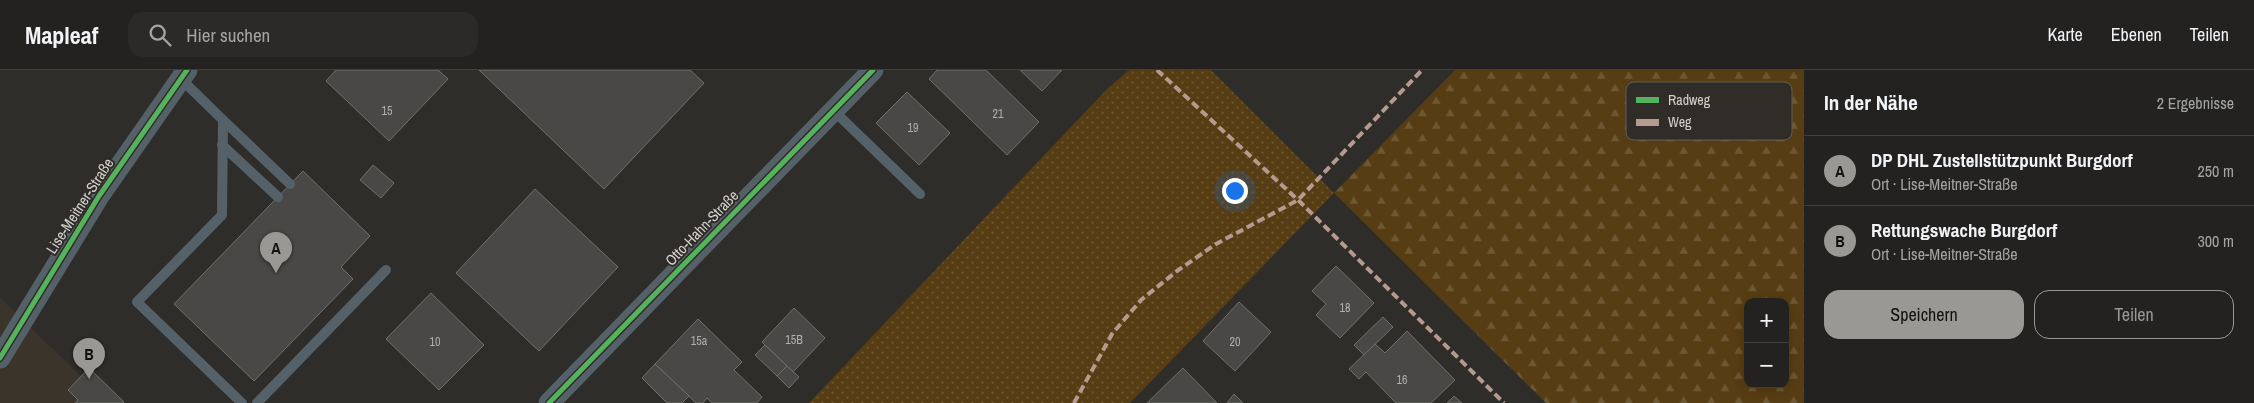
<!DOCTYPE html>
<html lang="de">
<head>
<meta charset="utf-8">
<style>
  body { margin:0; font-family:"Archivo Narrow",sans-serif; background:#2b2a29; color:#f1f3f6 }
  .controls { position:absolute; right:15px; bottom:15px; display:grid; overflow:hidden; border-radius:10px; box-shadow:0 2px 12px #0003 }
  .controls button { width:45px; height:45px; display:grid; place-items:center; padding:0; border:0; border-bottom:1px solid #403f3e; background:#232220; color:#f1f3f6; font:25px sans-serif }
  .you { position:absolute; left:1234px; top:120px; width:18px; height:18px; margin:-12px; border:4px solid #fff; border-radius:50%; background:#1a73e8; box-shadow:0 0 0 8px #1a73e833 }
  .badge { display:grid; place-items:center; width:32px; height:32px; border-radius:50%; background:#9a9895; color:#111; font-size:16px; font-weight:700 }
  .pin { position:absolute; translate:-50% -41px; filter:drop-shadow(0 1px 2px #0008) }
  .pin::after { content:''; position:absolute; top:26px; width:18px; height:15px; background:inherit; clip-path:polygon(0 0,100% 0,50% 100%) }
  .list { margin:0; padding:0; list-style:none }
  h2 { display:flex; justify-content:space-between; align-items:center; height:65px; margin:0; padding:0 20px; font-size:21px }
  h2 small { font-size:16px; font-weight:400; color:#a3a4a5 }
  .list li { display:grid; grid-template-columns:32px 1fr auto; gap:15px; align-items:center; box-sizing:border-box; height:70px; padding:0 20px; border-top:1px solid #403f3e }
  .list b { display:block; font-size:19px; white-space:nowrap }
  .list p { margin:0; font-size:16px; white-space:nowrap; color:#a3a4a5 }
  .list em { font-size:16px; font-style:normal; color:#a3a4a5 }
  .actions { display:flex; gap:10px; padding:15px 20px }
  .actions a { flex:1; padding:11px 0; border:1px solid #9a9895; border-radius:15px; text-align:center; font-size:18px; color:#9a9895 }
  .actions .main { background:#9a9895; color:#111 }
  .icon { flex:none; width:28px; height:28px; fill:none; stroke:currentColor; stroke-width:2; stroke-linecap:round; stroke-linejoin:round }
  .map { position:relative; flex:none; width:1804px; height:333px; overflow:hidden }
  header { display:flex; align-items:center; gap:30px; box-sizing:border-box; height:70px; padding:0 25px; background:#232220; border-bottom:1px solid #403f3e }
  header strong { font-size:24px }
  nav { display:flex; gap:28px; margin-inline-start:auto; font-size:18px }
  .search { width:350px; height:45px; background:#2b2a29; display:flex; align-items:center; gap:12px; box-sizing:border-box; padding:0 18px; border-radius:15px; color:#a3a4a5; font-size:19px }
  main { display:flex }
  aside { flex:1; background:#232220 }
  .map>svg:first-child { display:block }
</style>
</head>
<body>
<header>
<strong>Mapleaf</strong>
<div class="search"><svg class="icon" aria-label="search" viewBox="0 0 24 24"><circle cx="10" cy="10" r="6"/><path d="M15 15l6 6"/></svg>Hier suchen</div>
<nav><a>Karte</a><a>Ebenen</a><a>Teilen</a></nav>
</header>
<main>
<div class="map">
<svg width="1804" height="333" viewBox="0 0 1804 333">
  <defs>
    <pattern id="grass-dots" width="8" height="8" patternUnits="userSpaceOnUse" patternTransform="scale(1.25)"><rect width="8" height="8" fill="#573d13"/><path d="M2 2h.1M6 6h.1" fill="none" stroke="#6e5834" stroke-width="1.8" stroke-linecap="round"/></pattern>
    <pattern id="forest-firs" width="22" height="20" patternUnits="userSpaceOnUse" patternTransform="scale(1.25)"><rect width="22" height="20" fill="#573d13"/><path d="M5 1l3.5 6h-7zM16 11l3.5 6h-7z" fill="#6e5834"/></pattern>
  </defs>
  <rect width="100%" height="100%" fill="#2f2d2a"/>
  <polygon fill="#3a342b" points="0,228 109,333 0,333"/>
  <polygon fill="url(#grass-dots)" points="1129,0 1211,0 1334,123 1130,333 809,333 1107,19"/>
  <path fill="url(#forest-firs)" fill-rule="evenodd" d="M1455,0H1804V333H1546L1334,123ZM1748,232H1785V314H1748Z"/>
  <g fill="#494846" stroke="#71706d">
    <polygon points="336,0 438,0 448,9 389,71 326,11"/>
    <polygon points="479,0 690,0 704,13 604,119"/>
    <polygon points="937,0 986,0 1039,52 1007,85 929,9"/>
    <polygon points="1020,0 1062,0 1042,21"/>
    <polygon points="907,22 950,63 919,95 876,53"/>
    <polygon points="373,95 394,113 381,128 360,110"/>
    <polygon points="303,101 370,166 341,197 353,209 254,311 174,234"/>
    <polygon points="535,119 618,197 539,281 456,203"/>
    <polygon points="1336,196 1374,233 1340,268 1316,245 1326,234 1312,221"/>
    <polygon points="431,223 484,275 439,320 386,269"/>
    <polygon points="1239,232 1271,262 1235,301 1203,271"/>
    <polygon points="794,238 825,268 793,302 762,272"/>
    <polygon points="1383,247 1393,257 1364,285 1354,275"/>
    <polygon points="698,249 742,292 734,300 762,327 757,333 712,333 707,328 703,333 696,333 655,294"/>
    <polygon points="1407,261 1455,310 1431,333 1396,333 1366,302 1359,309 1349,299 1375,274 1385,283"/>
    <polygon points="765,275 787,296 777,306 755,285"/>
    <polygon points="655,294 689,326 682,333 667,333 642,308"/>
    <polygon points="787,296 799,307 789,318 777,306"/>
    <polygon points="89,298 124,332 123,333 75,333 78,330 68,320"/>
    <polygon points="1183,298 1217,333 1147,333"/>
    <polygon points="1234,324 1243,333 1227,333"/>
    <polygon points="1454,326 1462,333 1447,333"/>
  </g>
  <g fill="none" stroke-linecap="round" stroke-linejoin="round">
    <g stroke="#556169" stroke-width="10">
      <polyline points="181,9 223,50 222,145 137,232 242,333"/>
      <polyline points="834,41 920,124"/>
      <polyline points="223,50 290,114"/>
      <polyline points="222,75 278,127"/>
      <polyline points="257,333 386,200"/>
    </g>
    <g stroke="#556169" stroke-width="21">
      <polyline points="0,288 99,126 187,0"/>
      <polyline points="549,333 873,0"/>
    </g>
    <g stroke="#b69a8f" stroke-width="4" stroke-dasharray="8 4" stroke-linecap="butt">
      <polyline points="1157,0 1298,130 1504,333"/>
      <polyline points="1074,333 1112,264 1141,230 1177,201 1216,174 1298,130 1422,0"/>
    </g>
    <defs>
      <g id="cycleway">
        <polyline points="0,288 99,126 187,0"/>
        <polyline points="549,333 873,0"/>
      </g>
    </defs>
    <use href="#cycleway" stroke="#302d29" stroke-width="8"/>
    <use href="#cycleway" stroke="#56b35d" stroke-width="5"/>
  </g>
  <g text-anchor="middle" stroke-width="4" stroke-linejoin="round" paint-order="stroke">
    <g font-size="12" fill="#b0afac">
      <text x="387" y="45">15</text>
      <text x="998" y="48">21</text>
      <text x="913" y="62">19</text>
      <text x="1345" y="242">18</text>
      <text x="794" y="274">15B</text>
      <text x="699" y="275">15a</text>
      <text x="435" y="276">10</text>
      <text x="1235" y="276">20</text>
      <text x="1402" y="314">16</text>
    </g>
    <g font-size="15" fill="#d3d1ce" stroke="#302d29">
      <text transform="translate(80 136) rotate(-57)" y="5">Lise-Meitner-Straße</text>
      <text transform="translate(702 158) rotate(-46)" y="5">Otto-Hahn-Straße</text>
    </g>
  </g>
  <rect x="1626" y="12" width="166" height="58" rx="8" fill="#302d29" stroke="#615e5b" stroke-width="1"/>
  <rect x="1636" y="27" width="23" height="6" fill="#56b35d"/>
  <rect x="1636" y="49" width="23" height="7" fill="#b69a8f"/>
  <g font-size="14" fill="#d3d1ce">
    <text x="1668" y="35">Radweg</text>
    <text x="1668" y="57">Weg</text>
  </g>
</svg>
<div class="controls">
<button>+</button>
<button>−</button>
</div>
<div class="you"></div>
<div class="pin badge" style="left:276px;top:203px">A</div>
<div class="pin badge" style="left:89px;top:309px">B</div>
</div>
<aside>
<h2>In der Nähe<small>2 Ergebnisse</small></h2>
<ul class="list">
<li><span class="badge">A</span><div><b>DP DHL Zustellstützpunkt Burgdorf</b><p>Ort · Lise-Meitner-Straße</p></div><em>250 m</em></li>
<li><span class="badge">B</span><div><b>Rettungswache Burgdorf</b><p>Ort · Lise-Meitner-Straße</p></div><em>300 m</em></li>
</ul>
<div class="actions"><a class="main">Speichern</a><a>Teilen</a></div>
</aside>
</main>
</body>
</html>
